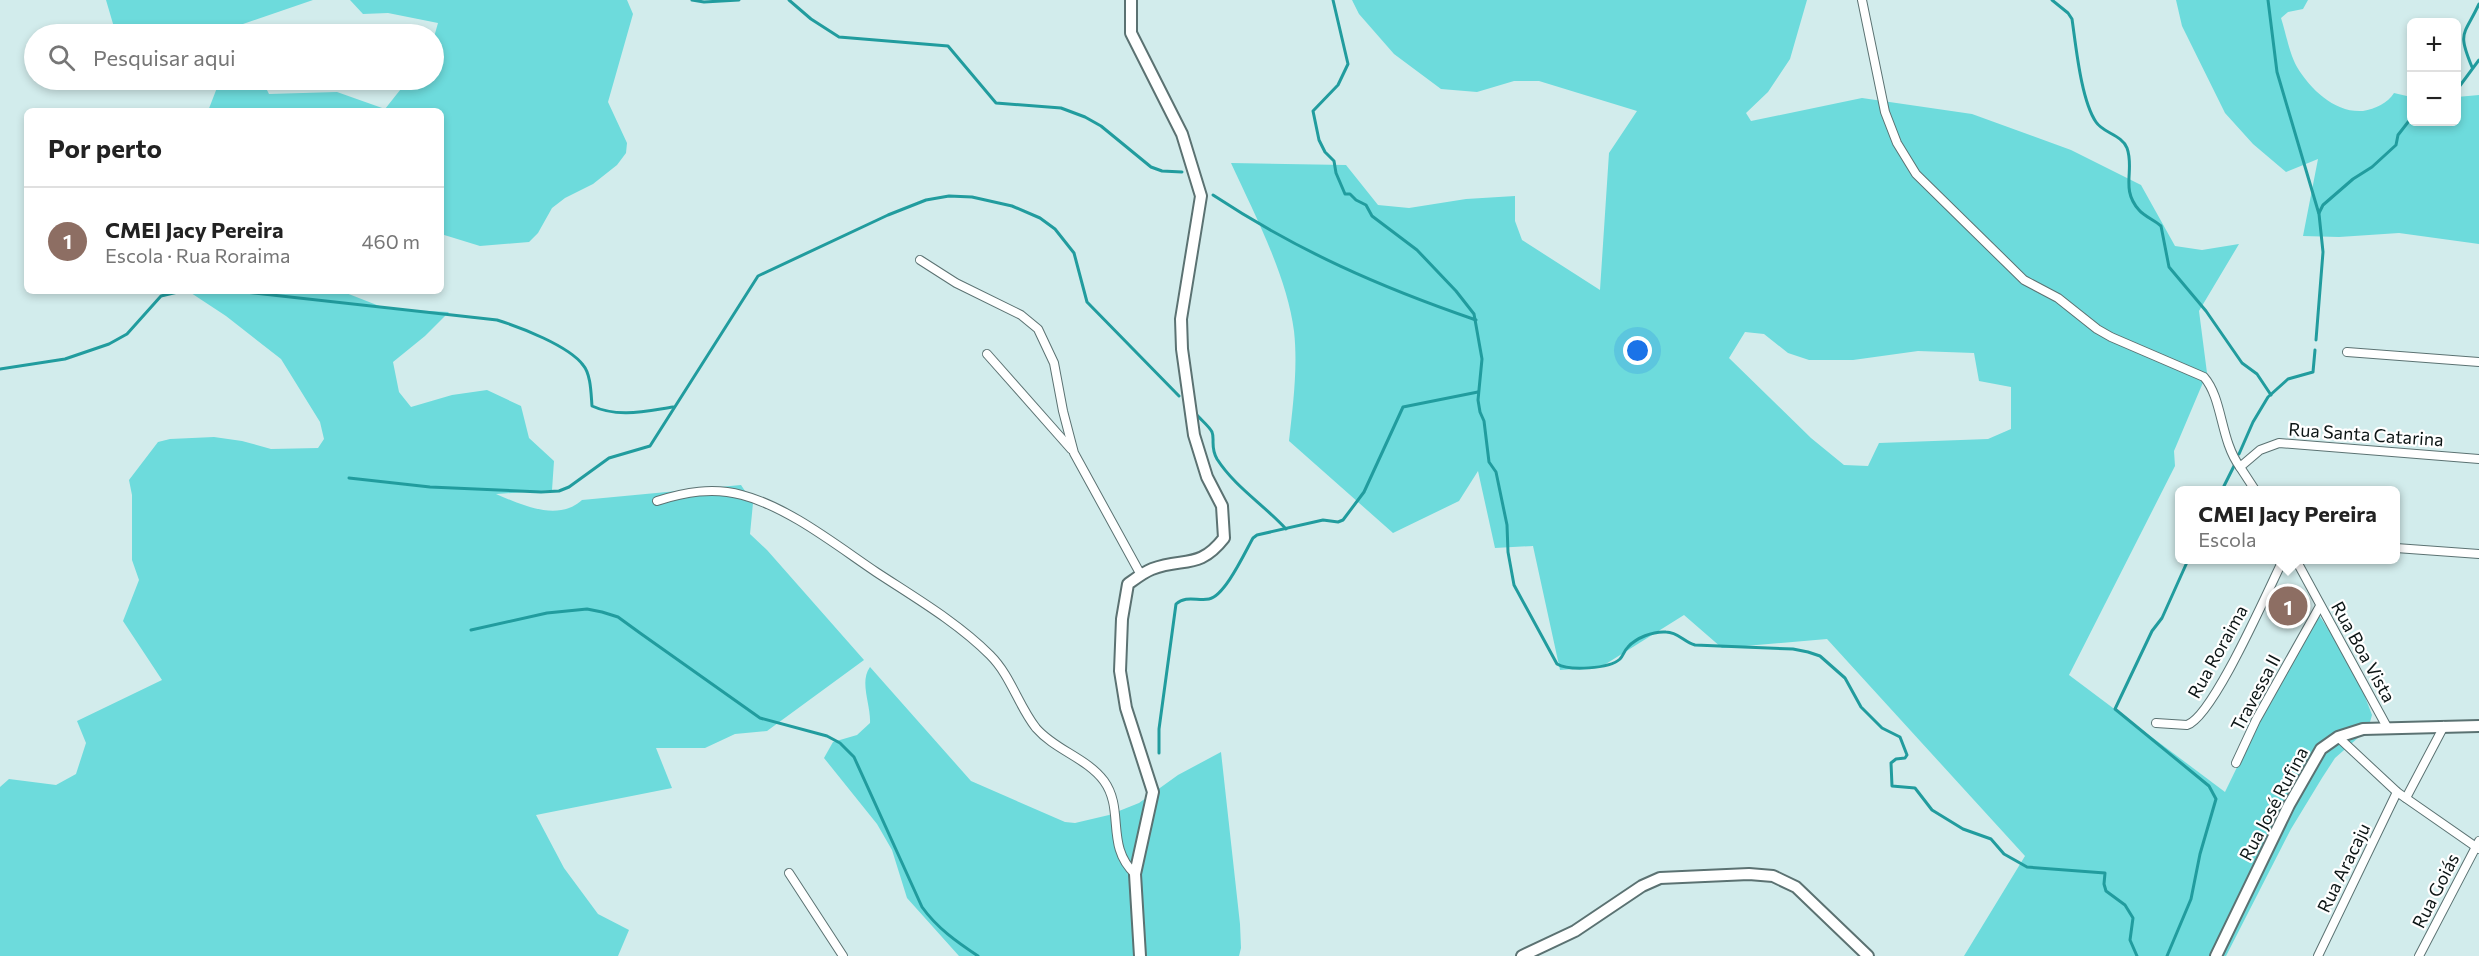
<!DOCTYPE html>
<html lang="pt">
<head>
<meta charset="utf-8">
<style>
  body { margin:0; font-family:Commissioner,sans-serif; background:#f6f6f6; color:#222 }
  .controls { position:absolute; right:18px; top:18px; display:grid; overflow:hidden; border-radius:9px; box-shadow:0 3px 9px #0003 }
  .controls button { width:54px; height:54px; display:grid; place-items:center; padding:0; border:0; border-bottom:2px solid #e0e0e0; background:#fff; color:#222; font:30px sans-serif }
  .you { position:absolute; left:1638px; top:351px; width:21px; height:21px; margin:-15px; border:4px solid #fff; border-radius:50%; background:#1a73e8; box-shadow:0 0 0 9px #1a73e833 }
  .badge { display:grid; place-items:center; width:39px; height:39px; border-radius:50%; background:#db2777; color:#fff; font-size:20px; font-weight:700 }
  .pin { position:absolute; translate:-50% -50%; border:3px solid #fff; box-shadow:0 2px 6px #0006 }
  .popup { position:absolute; left:2175px; top:486px; width:225px; height:78px; box-sizing:border-box; display:grid; place-content:center; border-radius:9px; background:#fff; filter:drop-shadow(0 2px 4px #0005); font-size:20px; white-space:nowrap; color:#767676 }
  .popup b { font-size:22px; color:#222 }
  .popup::after { content:''; position:absolute; left:50%; top:100%; margin-left:-12px; border:12px solid transparent; border-top-color:#fff }
  .list { margin:0; padding:0; list-style:none }
  h2 { display:flex; justify-content:space-between; align-items:center; height:78px; margin:0; padding:0 24px; font-size:26px }
  h2 small { font-size:20px; font-weight:400; color:#767676 }
  .list li { display:grid; grid-template-columns:39px 1fr auto; gap:18px; align-items:center; box-sizing:border-box; height:108px; padding:0 24px; border-top:2px solid #e0e0e0 }
  .list b { display:block; font-size:22px; white-space:nowrap }
  .list p { margin:0; font-size:20px; white-space:nowrap; color:#767676 }
  .list em { font-size:20px; font-style:normal; color:#767676 }
  .icon { flex:none; width:33px; height:33px; fill:none; stroke:currentColor; stroke-width:2; stroke-linecap:round; stroke-linejoin:round }
  .map { position:relative; flex:none; width:2479px; height:956px; overflow:hidden }
  .search { position:absolute; background:#fff; box-shadow:0 3px 9px #0003; left:24px; top:24px; width:420px; height:66px; display:flex; align-items:center; gap:15px; box-sizing:border-box; padding:0 21px; border-radius:33px; color:#767676; font-size:22px }
  .panel { position:absolute; background:#fff; box-shadow:0 3px 9px #0003; left:24px; top:108px; width:420px; height:186px; border-radius:9px }
  .map>svg:first-child { display:block }
</style>
</head>
<body>
<div class="map">
<svg width="2479" height="956" viewBox="0 0 2479 956">
  <rect width="100%" height="100%" fill="#d2ecec"/>
  <g fill="#6ddbdc" fill-rule="evenodd">
    <polygon points="106,0 313,0 243,24 233,34 116,34"/>
    <polygon points="350,0 627,0 633,14 608,102 627,143 626,153 617,165 593,184 565,198 552,208 538,233 529,242 480,246 441,234 441,111 208,111 220,80 262,80 269,94 337,92 385,109 408,80 434,80 434,37 438,23 388,13 363,14"/>
    <path d="M1352,0H1807L1790,59L1768,92L1746,113L1751,121L1862,98L1972,114L2071,150L2141,185L2175,246L2202,250L2239,244L2199,311L2207,373L2174,451L2175,466L2069,675L2225,792L2314,608L2353,665L2372,715L2368,729L2335,758L2322,778L2291,829L2226,956H1964L2025,856L1827,639L1722,648L1684,615L1601,667L1560,670L1533,546L1495,548L1478,471L1459,501L1393,533L1289,441C1293,405 1298,367 1294,331C1287,276 1254,213 1231,163L1346,165L1378,205L1409,208L1466,199L1515,196V221L1522,240L1600,290L1609,153L1637,111L1539,81H1514L1477,92L1441,89L1394,54L1359,14ZM1745,332L1764,334L1788,353L1809,360H1853L1918,351L1974,353L1979,381L2011,387V429L1988,439L1879,443L1868,466L1844,465L1811,438L1729,358Z"/>
    <path d="M2176,0H2308L2303,9L2288,12L2281,18C2286,33 2289,53 2297,67C2311,90 2335,113 2363,111C2375,109 2388,103 2394,93L2411,97L2412,122H2456L2457,97L2479,95V244L2399,233L2339,237L2303,236L2318,159L2286,172L2253,144L2225,113L2182,26Z"/>
    <path d="M188,291H341L387,309L449,312L425,336L393,362L399,392L411,407L452,395L487,390L521,406L529,438L554,461L552,490L496,494C522,505 558,522 582,500L741,485L753,503L750,534L767,550L864,660L767,731L735,734L705,748H656L672,788L536,815L564,868L598,914L629,930L618,956H0V787L9,779L56,785L76,774L86,743L77,721L162,680L123,621L139,580L132,560V495L129,480L158,442L170,439L214,437L242,441L271,449L318,448L324,439L320,422L281,359L226,316Z"/>
    <path d="M870,667L971,781L1065,822L1075,823L1109,815L1139,803L1178,775L1221,752L1240,924L1241,948L1239,956H959L907,898L892,850L877,824L824,758L833,742L857,735L870,723C871,705 859,682 870,667Z"/>
  </g>
  <g fill="none" stroke-linecap="round" stroke-linejoin="round">
    <g stroke="#219c9e" stroke-width="3">
      <polyline points="692,0 704,2 739,0"/>
      <polyline points="789,0 811,19 839,37 948,46 996,103 1061,108 1085,117 1101,126 1151,167 1162,171 1182,172"/>
      <path d="M1333,0L1348,64L1338,85L1313,111L1319,140L1325,152L1334,161L1336,173L1345,194H1350L1356,200L1366,205L1372,216L1417,250L1456,291L1474,314L1482,359L1478,400L1480,412L1484,421L1489,462L1496,472L1507,525L1508,552L1514,585L1557,664C1569,671 1609,669 1620,659C1623,656 1624,651 1628,647C1636,638 1653,631 1666,632C1678,632 1684,642 1695,645L1793,649L1808,652L1820,656L1845,678L1861,707L1882,728L1900,737L1907,755L1905,758L1896,759L1891,763L1892,786L1915,788L1932,810L1963,829L1991,839L2004,854L2027,867L2105,873L2104,884L2106,891L2125,905L2133,918L2130,940L2137,956"/>
      <path d="M2052,0L2068,13L2072,19C2076,46 2081,100 2096,122C2103,133 2122,135 2127,148C2135,170 2120,189 2139,210C2144,216 2154,220 2161,226L2169,267L2206,311L2242,363L2257,374L2271,395"/>
      <polyline points="2268,0 2277,72 2319,214 2323,252 2316,340"/>
      <path d="M2472,67C2457,31 2464,36 2479,4"/>
      <polyline points="2456,91 2479,60"/>
      <path d="M1213,195C1298,251 1380,287 1476,320"/>
      <polyline points="2319,213 2323,205 2353,179 2372,167 2396,145 2398,135 2412,117"/>
      <path d="M237,291L497,320C520,327 569,346 583,365C591,374 591,394 592,406C618,418 646,411 673,407"/>
      <polyline points="0,369 65,359 109,344 127,334 161,296 182,291"/>
      <path d="M1196,414C1201,420 1209,426 1212,432C1215,439 1210,447 1217,459C1235,487 1263,504 1286,529"/>
      <polyline points="2239,454 2253,422 2268,397 2288,379 2313,372 2315,350"/>
      <polyline points="349,478 430,487 541,492 559,491 569,487 609,458 650,446 758,276 888,215 926,200 949,196 972,197 1012,206 1040,218 1055,229 1074,253 1087,302 1179,396"/>
      <polyline points="2222,490 2234,466"/>
      <path d="M471,630L547,613L587,609L602,612L618,617L640,633L760,718L827,736L840,743L854,757L922,907C937,928 957,942 978,956"/>
      <path d="M1159,753V729L1176,604C1186,595 1197,601 1209,599C1225,596 1245,552 1253,538L1257,535L1323,520L1338,522L1343,520L1364,492L1403,407L1478,392"/>
      <polyline points="2167,956 2191,899 2200,854 2216,799 2209,786 2115,709 2152,631 2162,618 2188,560"/>
    </g>
    <defs>
      <g id="street">
        <path d="M1862,0L1885,112L1897,143L1916,174L2024,280L2058,298L2097,329L2111,337L2204,377C2223,399 2220,440 2240,467"/>
        <polyline points="920,260 956,283 1021,315 1038,329 1054,363 1063,411 1074,453 1141,575"/>
        <polyline points="2347,352 2479,362"/>
        <polyline points="987,354 1071,449"/>
        <polyline points="2255,490 2240,467 2260,450 2279,443 2479,459"/>
        <path d="M657,501C685,492 713,487 742,495C788,507 836,545 876,572C914,597 957,622 990,655C1011,676 1018,705 1036,728C1055,750 1087,758 1104,781C1125,810 1105,846 1135,874"/>
        <polyline points="2396,548 2479,554"/>
        <polyline points="2296,560 2387,727"/>
        <path d="M2156,723L2187,725C2213,717 2268,590 2283,560"/>
        <polyline points="2338,737 2397,792 2479,849"/>
        <polyline points="2236,763 2256,720 2320,606"/>
        <polyline points="2406,798 2444,726"/>
        <polyline points="789,873 843,956"/>
        <polyline points="2318,956 2397,792"/>
        <polyline points="2419,956 2479,841"/>
      </g>
      <g id="secondary">
        <path d="M1131,0V33L1182,134L1201,196L1181,319L1182,349L1194,435L1207,477L1222,506L1224,538C1199,570 1184,557 1152,569C1144,572 1135,579 1128,584L1122,619L1120,671L1126,708L1153,792L1135,874L1140,956"/>
        <polyline points="1522,956 1575,931 1642,886 1660,878 1749,874 1773,876 1796,887 1868,956"/>
        <polyline points="2216,956 2289,805 2321,749 2338,737 2363,729 2479,726"/>
      </g>
    </defs>
    <use href="#street" stroke="#5b7272" stroke-width="10"/>
    <use href="#secondary" stroke="#5b7272" stroke-width="14"/>
    <use href="#street" stroke="#fff" stroke-width="8"/>
    <use href="#secondary" stroke="#fff" stroke-width="10"/>
  </g>
  <g text-anchor="middle" stroke-width="4.5" stroke-linejoin="round" paint-order="stroke">
    <g font-size="18" fill="#0c1515" stroke="#fff">
      <text transform="translate(2366 435) rotate(4)" y="6">Rua Santa Catarina</text>
      <text transform="translate(2218 652) rotate(-61)" y="6">Rua Roraima</text>
      <text transform="translate(2363 652) rotate(61)" y="6">Rua Boa Vista</text>
      <text transform="translate(2256 693) rotate(-62)" y="6">Travessa II</text>
      <text transform="translate(2274 804) rotate(-62)" y="6">Rua José Rufina</text>
      <text transform="translate(2344 868) rotate(-64)" y="6">Rua Aracaju</text>
      <text transform="translate(2436 891) rotate(-63)" y="6">Rua Goiás</text>
    </g>
  </g>
</svg>
<div class="controls">
<button>+</button>
<button>−</button>
</div>
<div class="you"></div>
<div class="pin badge" style="left:2288px;top:606px;background:#8d6e63">1</div>
<div class="popup"><b>CMEI Jacy Pereira</b>Escola</div>
<div class="search"><svg class="icon" aria-label="search" viewBox="0 0 24 24"><circle cx="10" cy="10" r="6"/><path d="M15 15l6 6"/></svg>Pesquisar aqui</div>
<section class="panel">
<h2>Por perto<small></small></h2>
<ul class="list">
<li><span class="badge" style="background:#8d6e63">1</span><div><b>CMEI Jacy Pereira</b><p>Escola · Rua Roraima</p></div><em>460 m</em></li>
</ul>
</section>
</div>
</body>
</html>
